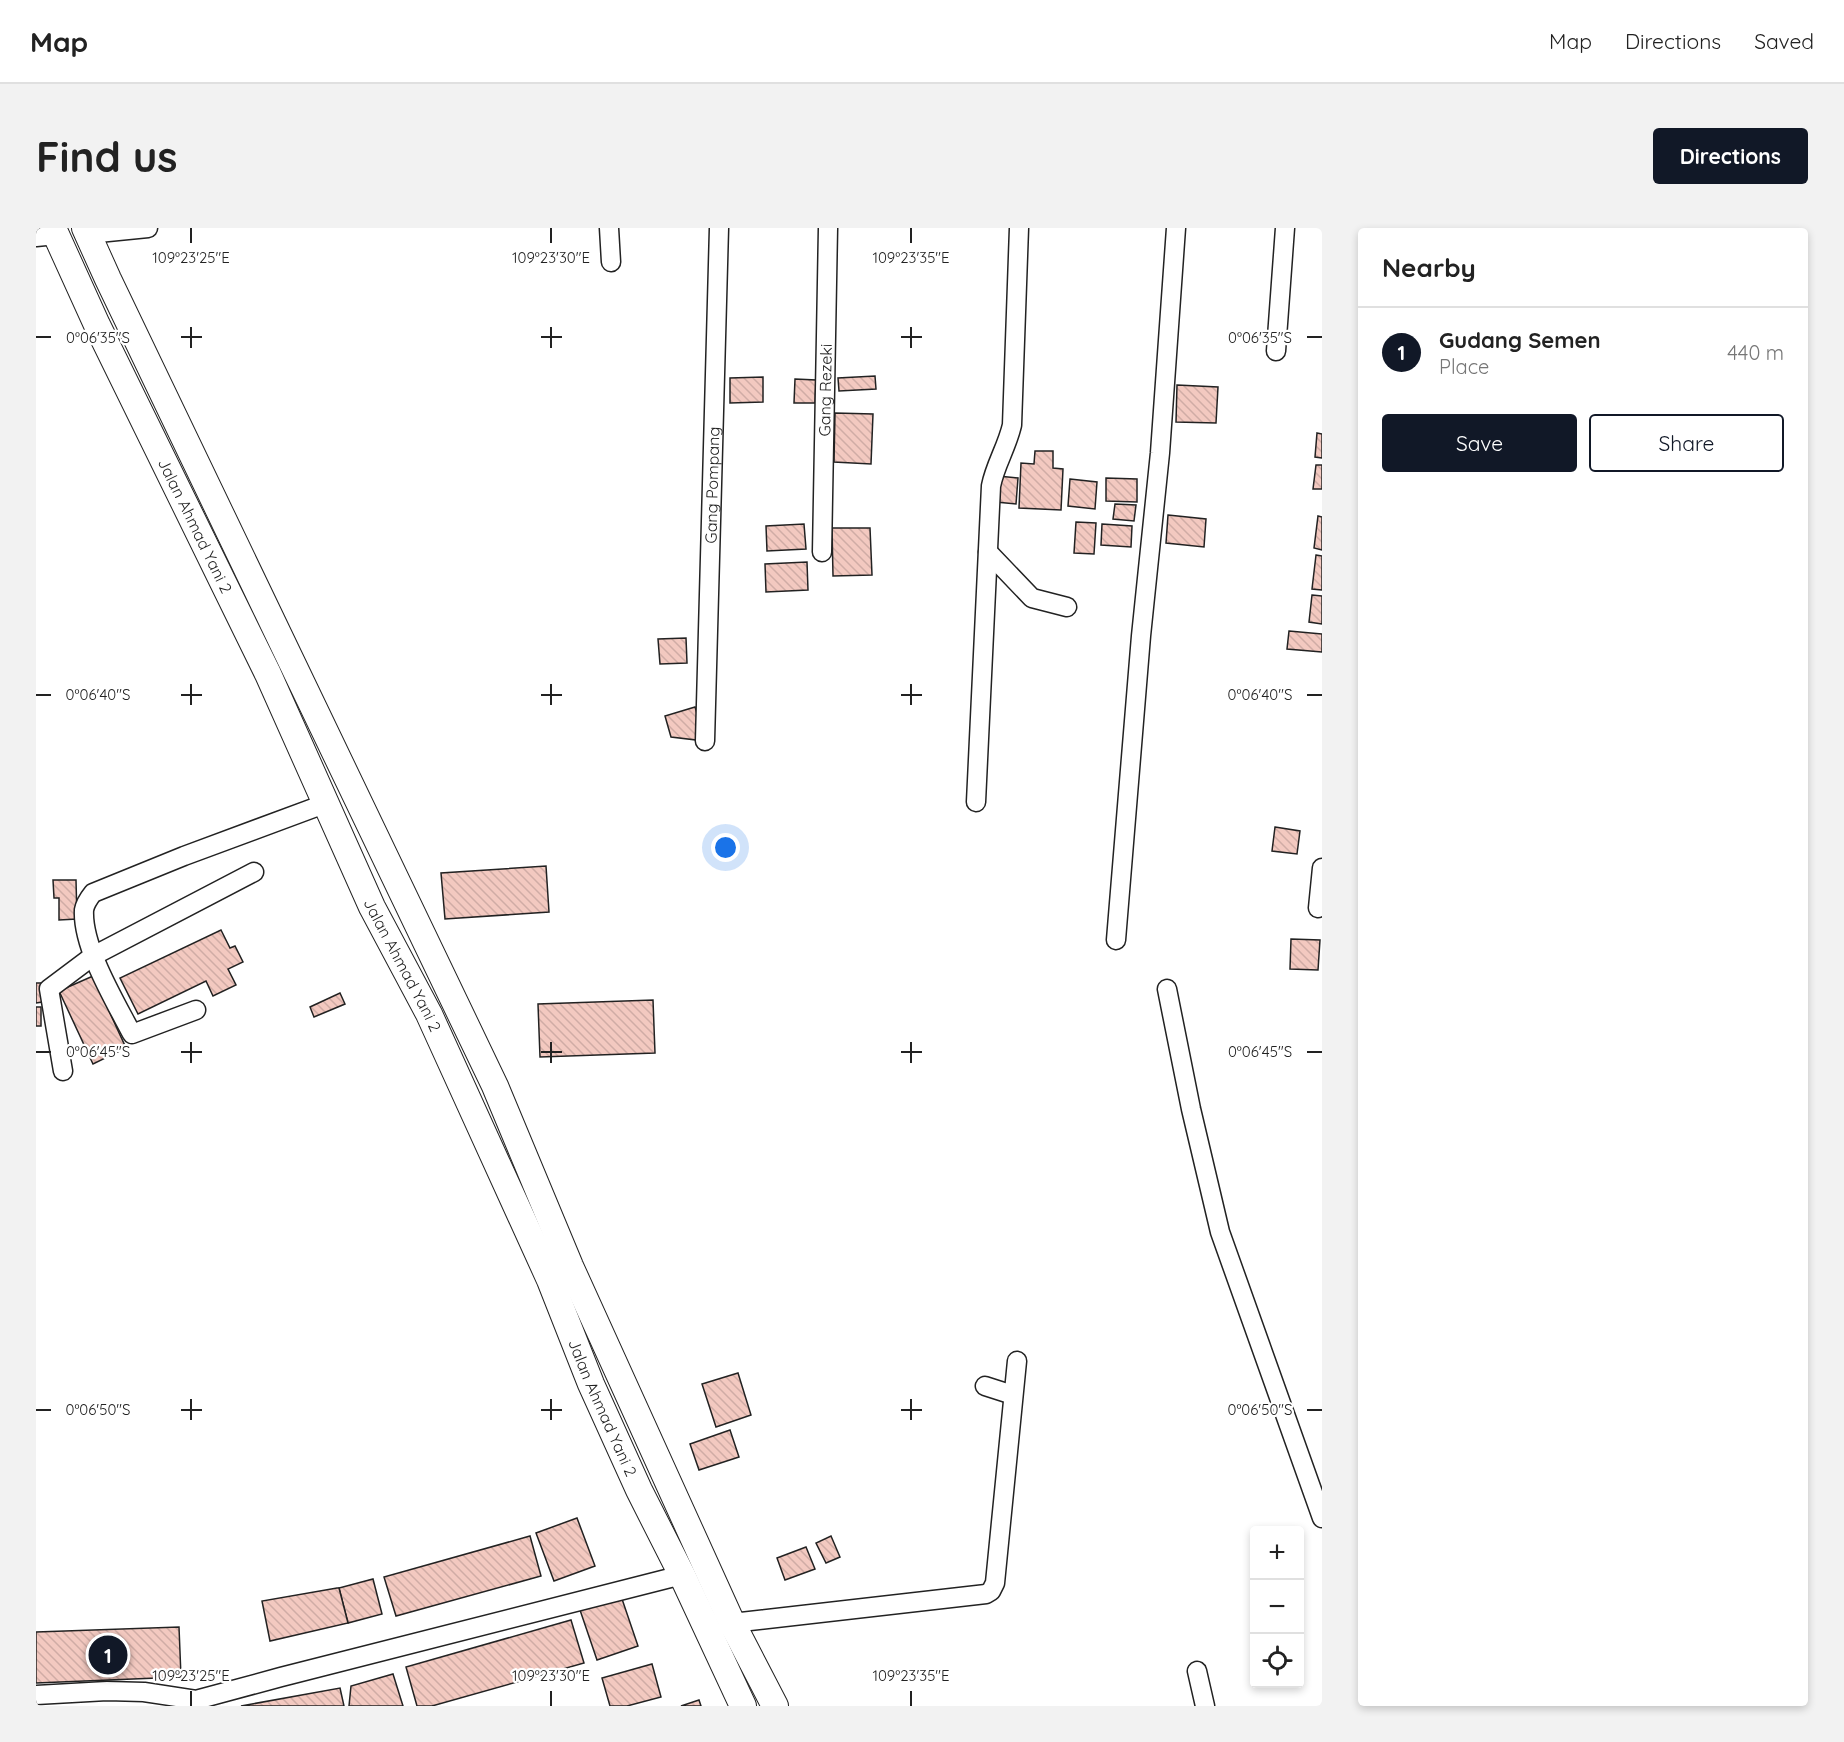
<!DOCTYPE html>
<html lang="en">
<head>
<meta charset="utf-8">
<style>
  body { margin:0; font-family:Quicksand,sans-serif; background:#f2f2f2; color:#222 }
  .controls { position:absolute; right:18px; bottom:18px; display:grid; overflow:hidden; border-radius:6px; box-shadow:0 3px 9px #0003 }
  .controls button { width:54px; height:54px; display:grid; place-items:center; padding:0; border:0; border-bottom:2px solid #e0e0e0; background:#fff; color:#222; font:30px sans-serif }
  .you { position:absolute; left:690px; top:620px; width:21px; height:21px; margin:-15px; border:4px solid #fff; border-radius:50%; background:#1a73e8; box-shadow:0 0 0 9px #1a73e833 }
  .badge { display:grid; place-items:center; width:39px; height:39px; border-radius:50%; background:#111827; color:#fff; font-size:20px; font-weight:700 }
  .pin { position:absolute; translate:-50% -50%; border:3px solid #fff; box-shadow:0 2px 6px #0006 }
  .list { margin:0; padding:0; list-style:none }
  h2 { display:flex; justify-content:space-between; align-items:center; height:78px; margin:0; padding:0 24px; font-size:26px }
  h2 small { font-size:20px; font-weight:400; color:#767676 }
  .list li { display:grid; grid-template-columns:39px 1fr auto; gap:18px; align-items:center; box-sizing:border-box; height:90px; padding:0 24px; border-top:2px solid #e0e0e0 }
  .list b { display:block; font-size:22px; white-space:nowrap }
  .list p { margin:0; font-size:20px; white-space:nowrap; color:#767676 }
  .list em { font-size:20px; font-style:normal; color:#767676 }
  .actions { display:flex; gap:12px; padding:18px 24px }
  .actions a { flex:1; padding:14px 0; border:2px solid #111827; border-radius:6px; text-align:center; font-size:21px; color:#111827 }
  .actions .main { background:#111827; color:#fff }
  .icon { flex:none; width:33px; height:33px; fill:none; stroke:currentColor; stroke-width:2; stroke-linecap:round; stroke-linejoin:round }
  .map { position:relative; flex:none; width:1286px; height:1478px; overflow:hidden; border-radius:6px }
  header { display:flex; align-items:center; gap:36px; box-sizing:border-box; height:84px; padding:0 30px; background:#fff; border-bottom:2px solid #e0e0e0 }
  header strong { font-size:28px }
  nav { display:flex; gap:33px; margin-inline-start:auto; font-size:21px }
  .intro { display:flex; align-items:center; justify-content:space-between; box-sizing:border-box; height:144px; padding:0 36px }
  h1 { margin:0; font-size:42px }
  .button { padding:15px 27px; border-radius:6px; background:#111827; color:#fff; font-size:21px; font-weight:700 }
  main { display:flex; gap:36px; padding:0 36px }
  aside { flex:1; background:#fff; border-radius:6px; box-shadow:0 3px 9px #0003 }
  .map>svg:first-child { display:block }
</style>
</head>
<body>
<header>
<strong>Map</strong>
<nav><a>Map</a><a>Directions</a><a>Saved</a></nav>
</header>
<div class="intro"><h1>Find us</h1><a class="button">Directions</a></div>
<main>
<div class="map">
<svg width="1286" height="1478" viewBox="0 0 1286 1478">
  <defs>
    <pattern id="building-back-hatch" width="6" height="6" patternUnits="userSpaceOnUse" patternTransform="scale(1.5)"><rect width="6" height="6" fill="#f3c9c0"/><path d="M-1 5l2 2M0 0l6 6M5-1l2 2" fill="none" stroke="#d0aca5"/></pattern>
  </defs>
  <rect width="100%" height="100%" fill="#fff"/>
  <g fill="url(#building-back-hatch)" stroke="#222" stroke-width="1.5">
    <polygon points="839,148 840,161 803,163 802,150"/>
    <polygon points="727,149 727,174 694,175 694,150"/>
    <polygon points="759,151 780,152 779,175 758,175"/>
    <polygon points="1141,157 1182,159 1180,195 1140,194"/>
    <polygon points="799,185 837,186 835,236 798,234"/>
    <polygon points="1281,205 1286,206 1286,230 1279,229"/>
    <polygon points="999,223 1017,223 1017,240 1027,241 1025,282 983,280 985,235 998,236"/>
    <polygon points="1280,237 1286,237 1286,261 1277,261"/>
    <polygon points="962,248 982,250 980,276 960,274"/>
    <polygon points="1070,250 1101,251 1101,274 1070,273"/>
    <polygon points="1034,251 1061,254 1059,281 1032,278"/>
    <polygon points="1079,276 1100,277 1098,293 1077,291"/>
    <polygon points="1132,287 1170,291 1168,319 1130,315"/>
    <polygon points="1282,288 1286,289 1286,322 1278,320"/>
    <polygon points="1040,294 1060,295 1058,326 1038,325"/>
    <polygon points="768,296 770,321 731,323 730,298"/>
    <polygon points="1066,296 1096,298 1095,319 1065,317"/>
    <polygon points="796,300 834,300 836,347 797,348"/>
    <polygon points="1280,327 1286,328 1286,362 1276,361"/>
    <polygon points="771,334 772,362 730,364 729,336"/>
    <polygon points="1276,367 1286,368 1286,396 1273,394"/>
    <polygon points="1253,403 1286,406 1286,424 1251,421"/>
    <polygon points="650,410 651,435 624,436 622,411"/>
    <polygon points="659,479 669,513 635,509 629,488"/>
    <polygon points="1239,599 1264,603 1261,626 1236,623"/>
    <polygon points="510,638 513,684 409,691 405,645"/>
    <polygon points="17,652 40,652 41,691 23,692 23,670 18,670"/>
    <polygon points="185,702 194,720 199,718 207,734 192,741 200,757 177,768 170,753 102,786 84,750"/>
    <polygon points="1255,711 1284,712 1282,742 1254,741"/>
    <polygon points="57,748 90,820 57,836 23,763"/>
    <polygon points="0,755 6,755 6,774 0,775"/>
    <polygon points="304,765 309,776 278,789 274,779"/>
    <polygon points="617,772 619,825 504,829 502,776"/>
    <rect x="0" y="779" width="5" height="19"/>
    <polygon points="702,1145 715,1187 680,1199 666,1156"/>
    <polygon points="694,1202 703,1229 663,1242 654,1216"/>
    <polygon points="541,1290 559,1338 518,1353 500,1305"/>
    <polygon points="494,1308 505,1348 360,1388 348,1349"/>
    <polygon points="795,1308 804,1329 790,1335 780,1315"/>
    <polygon points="770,1319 779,1341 749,1352 741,1330"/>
    <polygon points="337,1351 346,1386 312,1395 303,1360"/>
    <polygon points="301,1360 303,1360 312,1395 234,1413 226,1373"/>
    <polygon points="585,1368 602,1418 561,1432 544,1382"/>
    <polygon points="535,1392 548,1435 396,1478 381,1478 370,1439"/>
    <polygon points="143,1399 145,1449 0,1455 0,1404"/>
    <polygon points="616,1436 625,1469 591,1478 574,1478 566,1450"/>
    <polygon points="357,1446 367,1478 313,1478 315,1458"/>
    <polygon points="304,1460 308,1478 205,1478"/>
    <polygon points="663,1472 665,1478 645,1478"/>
  </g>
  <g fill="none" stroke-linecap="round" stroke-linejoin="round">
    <defs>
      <g id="minor">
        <polyline points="573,0 575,34"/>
        <polyline points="52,6 112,0"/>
        <polyline points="0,9 20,7"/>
        <polyline points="1240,123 1249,0"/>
        <path id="s1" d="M786,324L792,0"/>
        <polyline points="952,324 996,370 1031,379"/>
        <path id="s2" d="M669,513L683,0"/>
        <path d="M940,574L955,258C959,237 971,219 976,197L983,0"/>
        <polyline points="1282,680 1286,640"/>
        <polyline points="1080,712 1105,408 1124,225 1140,0"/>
        <polyline points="1131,761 1155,881 1184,1004 1286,1290"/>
        <path d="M160,782L96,806C79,773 46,719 48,682C49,676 53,670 57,665L148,628L291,575"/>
        <polyline points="27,843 13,761 57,728 218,644"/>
        <polyline points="949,1158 977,1167"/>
        <polyline points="696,1395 950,1366 955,1363 959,1355 981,1133"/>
        <polyline points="1161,1443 1169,1478"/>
        <polyline points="0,1467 71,1463 108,1464 160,1472 245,1449 646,1347"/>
      </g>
      <g id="highway">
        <path id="s3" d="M17,0L61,97L232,446L336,679L393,786L514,1052L555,1156L603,1262L646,1347L707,1478"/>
        <polyline points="49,0 72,51 459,858 534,1038 696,1395 739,1478"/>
      </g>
    </defs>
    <use href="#minor" stroke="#222" stroke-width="21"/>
    <use href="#highway" stroke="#222" stroke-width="28"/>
    <use href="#minor" stroke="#fff" stroke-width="18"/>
    <use href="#highway" stroke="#fff" stroke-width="26"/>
  </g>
  <path fill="none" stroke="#222" stroke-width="2" d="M155,0V15M515,0V15M875,0V15M155,99V120M515,99V120M875,99V120M0,109H15M145,109H166M505,109H526M865,109H886M1271,109H1286M155,456V477M515,456V477M875,456V477M0,467H15M145,467H166M505,467H526M865,467H886M1271,467H1286M155,814V835M515,814V835M875,814V835M0,824H15M145,824H166M505,824H526M865,824H886M1271,824H1286M155,1171V1192M515,1171V1192M875,1171V1192M0,1182H15M145,1182H166M505,1182H526M865,1182H886M1271,1182H1286M155,1463V1478M515,1463V1478M875,1463V1478"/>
  <g text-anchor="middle" stroke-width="4.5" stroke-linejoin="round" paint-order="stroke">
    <g font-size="16" fill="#222" stroke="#fff">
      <text dy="6" stroke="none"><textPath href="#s1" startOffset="162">Gang Rezeki</textPath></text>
      <text dy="6" stroke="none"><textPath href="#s2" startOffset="256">Gang Pompang</textPath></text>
      <text dy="6" stroke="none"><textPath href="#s3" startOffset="330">Jalan Ahmad Yani 2</textPath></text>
      <text dy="6" stroke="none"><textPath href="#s3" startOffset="816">Jalan Ahmad Yani 2</textPath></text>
      <text dy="6" stroke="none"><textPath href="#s3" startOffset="1302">Jalan Ahmad Yani 2</textPath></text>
    </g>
  </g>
  <g font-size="15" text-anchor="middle" fill="#222" stroke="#fff" stroke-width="4.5" stroke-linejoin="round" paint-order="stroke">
    <text x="155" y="35">109°23'25"E</text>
    <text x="515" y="35">109°23'30"E</text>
    <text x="875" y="35">109°23'35"E</text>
    <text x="62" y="115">0°06'35"S</text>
    <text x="1224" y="115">0°06'35"S</text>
    <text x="62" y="472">0°06'40"S</text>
    <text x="1224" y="472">0°06'40"S</text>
    <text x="62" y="829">0°06'45"S</text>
    <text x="1224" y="829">0°06'45"S</text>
    <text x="62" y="1187">0°06'50"S</text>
    <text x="1224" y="1187">0°06'50"S</text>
    <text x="155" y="1453">109°23'25"E</text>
    <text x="515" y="1453">109°23'30"E</text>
    <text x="875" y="1453">109°23'35"E</text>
  </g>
</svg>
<div class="controls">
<button>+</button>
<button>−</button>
<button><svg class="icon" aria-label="locate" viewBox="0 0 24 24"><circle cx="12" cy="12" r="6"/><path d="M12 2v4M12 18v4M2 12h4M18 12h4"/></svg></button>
</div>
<div class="you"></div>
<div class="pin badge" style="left:72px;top:1427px">1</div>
</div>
<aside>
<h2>Nearby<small></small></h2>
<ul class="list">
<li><span class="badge">1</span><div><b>Gudang Semen</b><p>Place</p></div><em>440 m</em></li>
</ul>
<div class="actions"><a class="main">Save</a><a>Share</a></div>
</aside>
</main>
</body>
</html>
